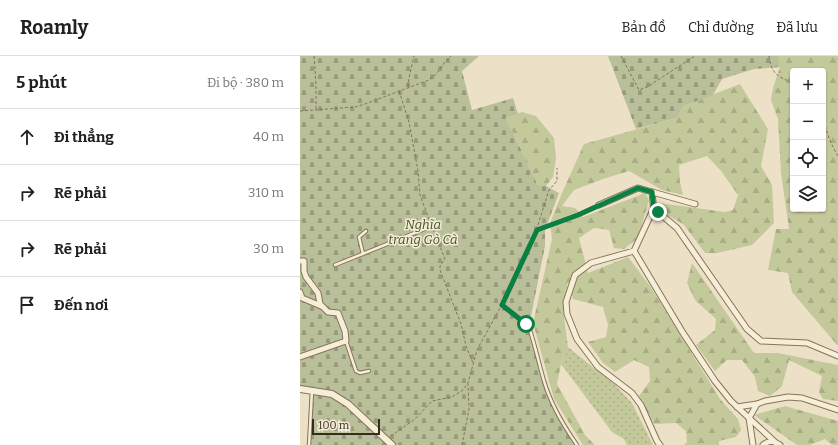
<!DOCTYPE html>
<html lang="vi">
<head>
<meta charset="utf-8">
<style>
  body { margin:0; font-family:Bitter,serif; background:#f6f6f6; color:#202124 }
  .controls { position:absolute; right:12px; top:12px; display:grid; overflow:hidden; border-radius:4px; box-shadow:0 1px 3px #0004 }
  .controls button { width:36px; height:36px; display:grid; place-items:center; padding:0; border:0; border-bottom:1px solid #e0e0e0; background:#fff; color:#202124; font:20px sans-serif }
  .scale { position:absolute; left:12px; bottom:10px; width:68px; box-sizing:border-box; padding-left:4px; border:2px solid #372b1f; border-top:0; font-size:11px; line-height:14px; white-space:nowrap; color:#372b1f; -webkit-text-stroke:3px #f3ebd5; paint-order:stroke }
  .stop { position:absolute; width:12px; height:12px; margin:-9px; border:3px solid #0b8043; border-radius:50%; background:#fff }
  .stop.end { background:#0b8043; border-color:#fff; box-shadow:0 1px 4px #0008 }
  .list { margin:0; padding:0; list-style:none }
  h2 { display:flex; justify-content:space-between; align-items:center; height:52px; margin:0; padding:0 16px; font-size:17px }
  h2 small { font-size:13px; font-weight:400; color:#757577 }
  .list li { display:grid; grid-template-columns:26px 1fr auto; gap:12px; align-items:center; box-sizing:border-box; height:56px; padding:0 16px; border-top:1px solid #e0e0e0 }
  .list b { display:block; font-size:15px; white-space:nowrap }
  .list em { font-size:13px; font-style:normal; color:#757577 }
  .icon { flex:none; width:22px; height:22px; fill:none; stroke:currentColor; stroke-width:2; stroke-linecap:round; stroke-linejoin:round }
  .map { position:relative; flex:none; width:538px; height:389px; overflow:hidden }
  header { display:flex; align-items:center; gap:24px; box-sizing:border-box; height:56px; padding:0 20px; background:#fff; border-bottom:1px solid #e0e0e0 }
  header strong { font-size:19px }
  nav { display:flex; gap:22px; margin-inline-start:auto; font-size:14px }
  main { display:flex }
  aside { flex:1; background:#fff }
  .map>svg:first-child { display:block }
</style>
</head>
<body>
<header>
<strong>Roamly</strong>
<nav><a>Bản đồ</a><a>Chỉ đường</a><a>Đã lưu</a></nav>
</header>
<main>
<aside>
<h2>5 phút<small>Đi bộ · 380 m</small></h2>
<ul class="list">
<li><svg class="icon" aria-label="ahead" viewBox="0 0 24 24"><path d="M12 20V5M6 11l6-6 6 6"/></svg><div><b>Đi thẳng</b></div><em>40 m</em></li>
<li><svg class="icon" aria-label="right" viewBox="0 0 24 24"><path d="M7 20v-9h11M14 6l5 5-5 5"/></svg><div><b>Rẽ phải</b></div><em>310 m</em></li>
<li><svg class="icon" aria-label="right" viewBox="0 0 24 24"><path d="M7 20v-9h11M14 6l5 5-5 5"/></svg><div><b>Rẽ phải</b></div><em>30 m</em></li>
<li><svg class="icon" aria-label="arrive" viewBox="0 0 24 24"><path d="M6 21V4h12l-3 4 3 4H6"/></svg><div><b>Đến nơi</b></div></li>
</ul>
</aside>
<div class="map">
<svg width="538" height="389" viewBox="0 0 538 389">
  <defs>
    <pattern id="grass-dots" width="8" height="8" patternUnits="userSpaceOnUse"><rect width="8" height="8" fill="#c3c99a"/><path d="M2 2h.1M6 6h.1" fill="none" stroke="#a8ad84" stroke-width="1.8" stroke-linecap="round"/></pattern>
    <pattern id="forest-firs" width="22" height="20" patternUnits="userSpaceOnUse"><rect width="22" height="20" fill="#c3c99a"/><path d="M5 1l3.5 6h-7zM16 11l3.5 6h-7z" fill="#a8ad84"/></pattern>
    <pattern id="cemetery-stones" width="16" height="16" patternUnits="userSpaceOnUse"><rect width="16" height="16" fill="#b9bf99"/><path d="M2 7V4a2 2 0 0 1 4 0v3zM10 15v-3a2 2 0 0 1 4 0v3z" fill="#979b7c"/></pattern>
  </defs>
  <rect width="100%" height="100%" fill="#ece1c6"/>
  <polygon fill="url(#grass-dots)" points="268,291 315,329 332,347 353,389 327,389 324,383 312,376 261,308"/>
  <g fill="url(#forest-firs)" fill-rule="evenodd">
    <path d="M478,0H538V290L492,236L488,217L468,214L476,173H489L481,117L478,63L471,44L473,32L480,11ZM493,15H523V153H493Z"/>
    <polygon points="440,28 468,73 461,110 472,129 474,167 452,189 417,197 405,197 384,169 368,159 359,147 425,156 433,154 438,139 421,115 407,100 379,109 380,126 383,139 362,134 329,115 303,123 274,134 262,150 275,152 283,161 345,137 349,144 338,182 324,193 314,192 309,174 294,172 279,182 288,217 328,201 350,230 420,343 438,363 441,374 436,381 419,385 419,389 384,389 387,386 386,375 376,367 354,368 339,340 350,325 349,311 334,304 315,316 303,307 288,286 306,281 308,269 303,251 273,243 268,225 263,254 268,291 261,308 257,328 285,379 295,389 283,389 254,343 233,267 252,183 250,167 262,137 284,88 377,62 383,50"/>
    <polygon points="222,56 236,60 254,82 256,103 253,121 246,130 238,130 206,62"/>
    <polygon points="392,207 454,297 478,297 538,309 538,345 523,343 519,336 522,320 489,304 482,330 470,340 458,335 455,321 442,304 427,304 415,315 396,289 415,274 416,263 395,244 387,227"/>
    <polygon points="485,350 538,365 538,389 532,389 525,383 510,389 497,389 454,359"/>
  </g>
  <g fill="url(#cemetery-stones)">
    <polygon points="0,0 179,0 162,15 172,54 213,42 218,58 206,62 238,130 246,130 259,137 245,174 245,190 229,270 245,324 252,343 263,370 275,389 7,389 10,337 0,336"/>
    <polygon points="308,0 478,0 480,11 454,13 422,23 413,39 383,50 377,62 336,73"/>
  </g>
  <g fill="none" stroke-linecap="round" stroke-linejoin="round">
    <defs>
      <g id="service">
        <polyline points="237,174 278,159 299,149"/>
        <polyline points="63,198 59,181 66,175"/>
        <polyline points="35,209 132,170"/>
        <path d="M202,249L226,268L229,271C235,289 239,308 244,325C251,349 263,369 277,389"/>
        <polyline points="46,285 56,315 60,317 69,315"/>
        <polyline points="9,389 12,335"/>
      </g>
      <g id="minor">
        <polyline points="352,136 354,156"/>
        <polyline points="299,149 338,132 395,148"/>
        <polyline points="334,195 383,277 415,325 431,345 449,362 453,389"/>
        <polyline points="0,205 4,205 4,215 6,221 18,237 20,248 28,256 38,257 45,275 46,285 0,301"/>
        <polyline points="0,236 2,242 21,250"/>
        <polyline points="437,351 457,348"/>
        <polyline points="475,386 449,362 457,348 465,345 488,341 502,342 538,354"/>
        <polyline points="360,389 357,385 341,349 332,337 298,311 277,283 267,258 266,246 275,219 291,207 334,195 352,156 358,156 377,172 447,273 461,285 507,287 538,300"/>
        <path d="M463,389C469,384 474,385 480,389"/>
      </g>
      <polyline id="tertiary" points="0,333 32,338 48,348 92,389"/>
    </defs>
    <use href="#service" stroke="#86735c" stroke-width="4.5"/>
    <use href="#minor" stroke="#86735c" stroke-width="7"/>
    <use href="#tertiary" stroke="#86735c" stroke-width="8"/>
    <g stroke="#86735c" stroke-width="1" stroke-dasharray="3 2" stroke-linecap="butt">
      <polyline points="14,0 16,29 16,53"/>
      <polyline points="321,0 339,34 347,31 395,0"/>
      <path d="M469,0C472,19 477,20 493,27"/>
      <polyline points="108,31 109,22 114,0"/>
      <polyline points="99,35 109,66 118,115 120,139 130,166"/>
      <path d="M523,45C525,51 523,56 524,61C525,75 531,88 538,100"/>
      <path d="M0,55L55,51L65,48L129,24C139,18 142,7 151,0"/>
      <polyline points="238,169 249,134 257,125 257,112"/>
      <polyline points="133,173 145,203 140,210 140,214 161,268 166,290 173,307"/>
      <polyline points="204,246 235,178"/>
      <polyline points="91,380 115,363 132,345 152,341 163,334 168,327 177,294 200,252"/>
      <polyline points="162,389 169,353 168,328"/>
    </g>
    <use href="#service" stroke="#f7eed8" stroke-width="2.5"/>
    <use href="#minor" stroke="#f7eed8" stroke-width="5"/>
    <use href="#tertiary" stroke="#f7eed8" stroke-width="6"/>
  </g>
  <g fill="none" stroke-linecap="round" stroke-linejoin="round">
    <polyline stroke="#0b8043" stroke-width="5" points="226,268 202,249 237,174 278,159 338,132 352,136 354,156 358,156"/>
  </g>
  <g text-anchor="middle" stroke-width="3" stroke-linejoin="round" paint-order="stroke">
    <g font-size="13" font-style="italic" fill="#465227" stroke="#f3ebd5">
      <text x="123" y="173">Nghĩa<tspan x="123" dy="15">trang Gò Cà</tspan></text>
    </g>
  </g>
</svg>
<div class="controls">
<button>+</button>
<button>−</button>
<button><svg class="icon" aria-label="locate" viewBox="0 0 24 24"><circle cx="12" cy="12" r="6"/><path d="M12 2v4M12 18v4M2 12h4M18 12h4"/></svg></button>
<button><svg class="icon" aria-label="layers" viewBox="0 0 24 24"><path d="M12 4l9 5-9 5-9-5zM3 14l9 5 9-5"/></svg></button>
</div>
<div class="scale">100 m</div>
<div class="stop" style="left:226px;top:268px"></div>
<div class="stop end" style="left:358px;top:156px"></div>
</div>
</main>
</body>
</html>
